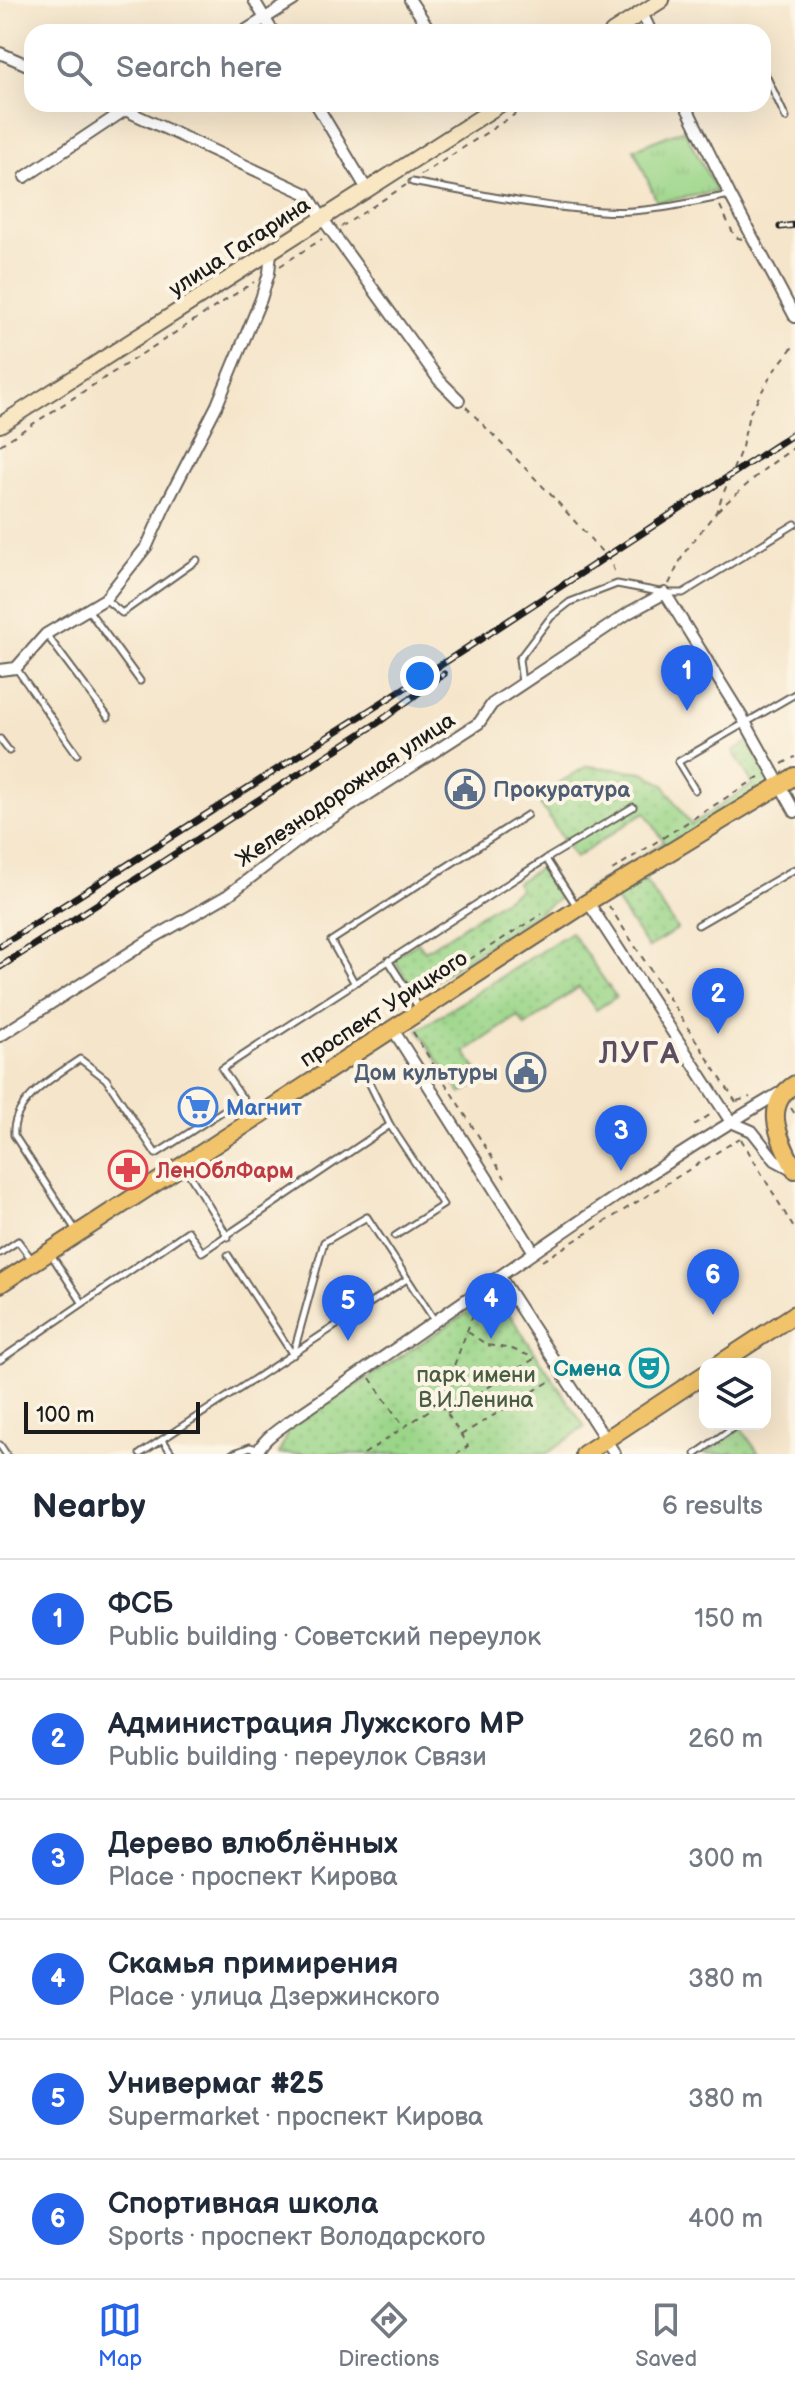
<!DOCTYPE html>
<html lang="en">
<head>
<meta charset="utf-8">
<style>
  body { margin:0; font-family:"Balsamiq Sans",sans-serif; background:#f2f2f3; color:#1f2937 }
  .controls { position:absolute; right:24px; bottom:24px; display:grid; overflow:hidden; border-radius:16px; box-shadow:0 8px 32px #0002 }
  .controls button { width:72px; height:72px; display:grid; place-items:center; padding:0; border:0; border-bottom:2px solid #e0e1e3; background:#fff; color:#1f2937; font:40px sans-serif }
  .scale { position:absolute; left:24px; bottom:20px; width:176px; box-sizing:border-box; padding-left:8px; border:4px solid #1c1c1c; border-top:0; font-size:22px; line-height:28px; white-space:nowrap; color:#1c1c1c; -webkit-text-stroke:6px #fcf5e5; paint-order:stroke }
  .you { position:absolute; left:420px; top:676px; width:28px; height:28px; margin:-20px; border:6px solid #fff; border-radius:50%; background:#1a73e8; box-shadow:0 0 0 12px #1a73e833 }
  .badge { display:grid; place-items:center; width:52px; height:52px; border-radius:50%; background:#2563eb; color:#fff; font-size:26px; font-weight:700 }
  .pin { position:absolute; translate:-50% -66px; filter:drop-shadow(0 2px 4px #0008) }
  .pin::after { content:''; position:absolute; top:42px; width:28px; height:24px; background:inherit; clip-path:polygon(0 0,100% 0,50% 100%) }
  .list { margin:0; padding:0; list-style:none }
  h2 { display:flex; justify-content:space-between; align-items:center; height:104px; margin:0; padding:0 32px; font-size:34px }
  h2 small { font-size:26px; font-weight:400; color:#747a83 }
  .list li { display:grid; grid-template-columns:52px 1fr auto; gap:24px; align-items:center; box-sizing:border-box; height:120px; padding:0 32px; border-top:2px solid #e0e1e3 }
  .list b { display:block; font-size:30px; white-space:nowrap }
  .list p { margin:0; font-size:26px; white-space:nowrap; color:#747a83 }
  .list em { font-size:26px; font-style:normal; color:#747a83 }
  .icon { flex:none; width:44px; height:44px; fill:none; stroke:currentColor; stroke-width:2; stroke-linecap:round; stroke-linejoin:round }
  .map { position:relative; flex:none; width:795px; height:1454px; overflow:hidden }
  .search { position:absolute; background:#fff; box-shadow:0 8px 32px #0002; left:24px; right:24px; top:24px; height:88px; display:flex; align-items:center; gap:20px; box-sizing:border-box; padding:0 28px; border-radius:24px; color:#747a83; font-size:30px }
  .sheet { height:824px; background:#fff }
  nav { display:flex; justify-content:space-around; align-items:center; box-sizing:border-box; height:112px; border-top:2px solid #e0e1e3; background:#fff; font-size:22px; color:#747a83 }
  nav a { display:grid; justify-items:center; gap:4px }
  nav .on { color:#2563eb }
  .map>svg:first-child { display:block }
</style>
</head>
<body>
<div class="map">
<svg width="795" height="1454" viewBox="0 0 795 1454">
  <defs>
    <pattern id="grass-tufts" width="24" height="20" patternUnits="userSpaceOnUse" patternTransform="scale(2)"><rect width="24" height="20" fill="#9ad588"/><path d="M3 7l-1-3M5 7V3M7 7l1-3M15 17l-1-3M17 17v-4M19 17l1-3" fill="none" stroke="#84b675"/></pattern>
    <pattern id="park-dots" width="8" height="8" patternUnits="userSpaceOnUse" patternTransform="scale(2)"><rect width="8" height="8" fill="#9ad588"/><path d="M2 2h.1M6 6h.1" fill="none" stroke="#84b675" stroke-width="1.8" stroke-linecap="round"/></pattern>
  </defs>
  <rect width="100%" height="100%" fill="#fcf5e5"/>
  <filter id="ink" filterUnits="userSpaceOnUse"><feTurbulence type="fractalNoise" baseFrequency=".0125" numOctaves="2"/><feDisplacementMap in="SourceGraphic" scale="16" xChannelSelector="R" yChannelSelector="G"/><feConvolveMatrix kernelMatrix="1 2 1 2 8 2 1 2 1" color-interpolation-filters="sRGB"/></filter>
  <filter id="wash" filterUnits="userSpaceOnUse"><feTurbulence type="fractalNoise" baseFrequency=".006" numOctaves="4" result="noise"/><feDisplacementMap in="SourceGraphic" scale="32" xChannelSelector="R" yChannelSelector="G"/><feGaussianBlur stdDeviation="1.8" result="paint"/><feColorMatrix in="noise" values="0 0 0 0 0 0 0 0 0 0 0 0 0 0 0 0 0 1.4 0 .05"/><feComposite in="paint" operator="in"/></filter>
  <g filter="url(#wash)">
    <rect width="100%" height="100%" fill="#f5e5ca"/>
    <polygon fill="url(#grass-tufts)" stroke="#5b7852" stroke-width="2" points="684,129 717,192 657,202 634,149"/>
    <g fill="url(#park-dots)" stroke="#5b7852" stroke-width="2">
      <polygon points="748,742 774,786 585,905 579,895 664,842 645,812 575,858 536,797 587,766 644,772 664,785 691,825 753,784 733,751"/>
      <polygon points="544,865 564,895 416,993 393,958 418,942 425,951 520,889 516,883"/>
      <polygon points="643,877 677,929 648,948 613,896"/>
      <polygon points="571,932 616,997 596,1010 579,987 525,1026 518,1016 465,1052 483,1080 461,1094 418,1030"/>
      <polygon points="496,1294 585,1427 546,1454 279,1454 288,1430"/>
      <polygon points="741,1428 759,1454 705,1454"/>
    </g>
  </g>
  <g filter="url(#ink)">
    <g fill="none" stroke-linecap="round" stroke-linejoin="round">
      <defs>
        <g id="lane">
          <polyline points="740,32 745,30 746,32"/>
          <polyline points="763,69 786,118"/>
          <path d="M412,182C473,193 538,207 601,211C644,214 688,203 730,195"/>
          <polyline points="105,599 122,613 197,560"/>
          <polyline points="89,611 140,681"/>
          <polyline points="46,634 108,717"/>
          <polyline points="16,668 77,754"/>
          <polyline points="522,683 519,659 551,617 570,602 617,584 665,593 683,593 795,524"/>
          <polyline points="0,739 9,751"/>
          <polyline points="695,790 678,762 795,694"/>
          <polyline points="546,859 576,905"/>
          <polyline points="698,925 795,869"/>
          <polyline points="388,960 420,1010"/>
          <polyline points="354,982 331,941 527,815"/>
          <polyline points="357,1058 390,1125 443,1205 395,1236"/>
          <polyline points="254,1115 222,1069 546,859 633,807"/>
          <polyline points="184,1166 228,1237"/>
          <path d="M77,1232L14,1135C11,1101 55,1076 80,1059L106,1079L156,1154L243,1098"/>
          <polyline points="0,1253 18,1241 33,1261"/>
          <polyline points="50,1253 82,1302"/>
          <polyline points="228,1255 293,1355 324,1242 367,1217 435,1321"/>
          <polyline points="0,1360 188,1231 202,1252 390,1125"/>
          <polyline points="163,1440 172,1454"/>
          <polyline points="0,1445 6,1454"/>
          <polyline points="140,1454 407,1279"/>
          <polyline points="232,1454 250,1447 257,1449"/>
          <polyline points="696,1454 738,1424"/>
        </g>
        <g id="street">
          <polyline points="254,0 273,32"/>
          <polyline points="410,0 431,32"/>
          <polyline points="642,13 651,32"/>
          <polyline points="243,32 294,0"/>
          <polyline points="0,53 32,67"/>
          <polyline points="112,104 307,194 322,218 439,380 459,400"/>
          <polyline points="316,104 368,191"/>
          <polyline points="685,104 730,195 795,317"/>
          <polyline points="25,177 134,104"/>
          <polyline points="0,670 16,668 46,634 105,599 147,546 164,508 217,405 261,299 269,273 271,252"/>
          <polyline points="588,902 731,1122 752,1131 775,1160 792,1169"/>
          <polyline points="392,1028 534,1252"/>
          <polyline points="0,1036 153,938 228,895 307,834 479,723 492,704 630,612 665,593 745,722 795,812"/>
          <polyline points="500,1277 615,1454"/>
          <path d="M257,1454C262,1440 275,1432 287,1423C451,1313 610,1193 781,1092"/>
        </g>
        <g id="secondary">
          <polyline points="612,32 662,0"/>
          <polyline points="0,425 501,104"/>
        </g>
        <g id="primary">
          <path d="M795,1084C760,1106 781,1141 795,1170"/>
          <polyline points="0,1284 588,902 795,776"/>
          <polyline points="719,1364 795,1314"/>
          <polyline points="584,1454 705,1374"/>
        </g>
      </defs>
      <use href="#lane" stroke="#686259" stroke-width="9"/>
      <use href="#street" stroke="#686259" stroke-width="14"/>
      <use href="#secondary" stroke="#686259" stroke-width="18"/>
      <use href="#primary" stroke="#686259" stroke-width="20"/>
      <g stroke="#686259" stroke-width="2" stroke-dasharray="6 6" stroke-linecap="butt">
        <polyline points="421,175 531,104"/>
        <polyline points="720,206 735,237 742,239"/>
        <polyline points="341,227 406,185"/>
        <polyline points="280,266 322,239"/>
        <polyline points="466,407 554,498 611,562 615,574"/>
        <polyline points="0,445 254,282"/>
        <polyline points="717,511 767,467 795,447"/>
        <polyline points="669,584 684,553 716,512 742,447 749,414 773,372 795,344"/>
        <polyline points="782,764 795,757"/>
        <polyline points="612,870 762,775"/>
        <polyline points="609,906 736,1102"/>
        <polyline points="419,991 542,914"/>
        <polyline points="398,1010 396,1006 404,1001"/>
        <polyline points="413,1032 505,1178"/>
        <polyline points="737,1101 750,1097"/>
        <polyline points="791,1108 795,1114"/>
        <polyline points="694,1125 713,1113"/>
        <polyline points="741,1139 795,1230"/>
        <polyline points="542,1261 740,1138"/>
        <polyline points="468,1332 487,1345 512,1349 535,1358"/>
        <polyline points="370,1378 403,1426"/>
        <polyline points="441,1404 468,1446 457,1454"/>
        <polyline points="447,1413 537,1357"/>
        <polyline points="461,1435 552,1380"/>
        <polyline points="364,1454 440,1403 476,1307"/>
      </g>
      <use href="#lane" stroke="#fff" stroke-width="5"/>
      <use href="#street" stroke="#fff" stroke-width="10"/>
      <use href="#secondary" stroke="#f9e7c3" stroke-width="14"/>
      <use href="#primary" stroke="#f1c36a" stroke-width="16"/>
      <defs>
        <g id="rail">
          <polyline points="780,227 795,225"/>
          <polyline points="0,946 450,659 795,433"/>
          <polyline points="0,967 379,722 444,674"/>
        </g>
      </defs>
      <use href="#rail" stroke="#1c1c1c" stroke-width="7"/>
      <use href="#rail" stroke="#fcf5e5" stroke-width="4" stroke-dasharray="12" stroke-linecap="butt"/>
    </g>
  </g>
  <defs>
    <symbol id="civic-ring" viewBox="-11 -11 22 22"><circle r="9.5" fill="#fcf5e5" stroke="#5c6f8a" stroke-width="1.5"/><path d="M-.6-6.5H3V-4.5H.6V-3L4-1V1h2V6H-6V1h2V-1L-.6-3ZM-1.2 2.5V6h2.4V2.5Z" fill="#5c6f8a"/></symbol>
    <symbol id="supermarket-ring" viewBox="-11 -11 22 22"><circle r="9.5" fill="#fcf5e5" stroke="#3f7fe0" stroke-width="1.5"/><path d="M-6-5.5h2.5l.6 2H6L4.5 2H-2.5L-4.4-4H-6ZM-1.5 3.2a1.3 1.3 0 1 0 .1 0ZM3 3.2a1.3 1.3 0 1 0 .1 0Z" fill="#3f7fe0"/></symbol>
    <symbol id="pharmacy-ring" viewBox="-11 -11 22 22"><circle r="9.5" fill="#fcf5e5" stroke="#e0444e" stroke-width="1.5"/><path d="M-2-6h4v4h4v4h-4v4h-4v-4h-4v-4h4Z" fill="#e0444e"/></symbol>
    <symbol id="theatre-ring" viewBox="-11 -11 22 22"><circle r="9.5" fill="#fcf5e5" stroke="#0f9aa8" stroke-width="1.5"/><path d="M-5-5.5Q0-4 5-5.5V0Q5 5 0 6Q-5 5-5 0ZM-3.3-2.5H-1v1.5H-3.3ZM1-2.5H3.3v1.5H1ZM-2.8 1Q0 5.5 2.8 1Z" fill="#0f9aa8"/></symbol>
  </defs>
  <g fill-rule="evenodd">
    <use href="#civic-ring" x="443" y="767" width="44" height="44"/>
    <use href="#civic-ring" x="504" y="1050" width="44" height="44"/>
    <use href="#supermarket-ring" x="176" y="1085" width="44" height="44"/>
    <use href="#pharmacy-ring" x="106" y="1148" width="44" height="44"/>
    <use href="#theatre-ring" x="627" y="1346" width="44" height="44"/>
  </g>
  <g text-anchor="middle" stroke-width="8" stroke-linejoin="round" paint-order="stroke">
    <g font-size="22" fill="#1c1c1c" stroke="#fcf5e5">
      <text transform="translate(239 246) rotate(-33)" y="8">улица Гагарина</text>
      <text transform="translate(345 789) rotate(-34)" y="8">Железнодорожная улица</text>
      <text transform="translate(383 1008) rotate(-33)" y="8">проспект Урицкого</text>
    </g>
    <g font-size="22" font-weight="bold" fill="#4e5e75" stroke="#fcf5e5" text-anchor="start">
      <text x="493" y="797">Прокуратура</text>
      <text x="498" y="1080" text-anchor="end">Дом культуры</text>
    </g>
    <g font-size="22" font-weight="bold" fill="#366cbe" stroke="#fcf5e5" text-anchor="start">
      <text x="226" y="1115">Магнит</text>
    </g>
    <g font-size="22" font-weight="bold" fill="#be3a42" stroke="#fcf5e5" text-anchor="start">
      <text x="156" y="1178">ЛенОблФарм</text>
    </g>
    <g font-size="22" font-weight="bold" fill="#0d838f" stroke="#fcf5e5" text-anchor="end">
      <text x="621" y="1376">Смена</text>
    </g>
    <g font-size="22" fill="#485d42" stroke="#fcf5e5">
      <text x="476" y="1382">парк имени<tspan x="476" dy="25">В.И.Ленина</tspan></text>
    </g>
    <g font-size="30" font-weight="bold" letter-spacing="2" fill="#5c4e60" stroke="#fcf5e5">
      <text x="640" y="1063">ЛУГА</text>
    </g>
  </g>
</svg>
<div class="controls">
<button><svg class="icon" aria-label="layers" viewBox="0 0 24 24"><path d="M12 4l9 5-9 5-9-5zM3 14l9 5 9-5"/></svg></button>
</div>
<div class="scale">100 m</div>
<div class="you"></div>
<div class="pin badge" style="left:687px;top:711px">1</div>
<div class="pin badge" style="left:718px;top:1034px">2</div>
<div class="pin badge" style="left:621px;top:1171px">3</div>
<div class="pin badge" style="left:491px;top:1339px">4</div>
<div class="pin badge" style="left:348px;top:1341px">5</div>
<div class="pin badge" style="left:713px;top:1315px">6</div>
<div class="search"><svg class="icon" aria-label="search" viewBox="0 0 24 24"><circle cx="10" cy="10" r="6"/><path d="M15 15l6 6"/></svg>Search here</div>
</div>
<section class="sheet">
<h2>Nearby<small>6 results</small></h2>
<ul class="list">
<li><span class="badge">1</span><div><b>ФСБ</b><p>Public building · Советский переулок</p></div><em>150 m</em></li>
<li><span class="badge">2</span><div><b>Администрация Лужского МР</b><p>Public building · переулок Связи</p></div><em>260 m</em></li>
<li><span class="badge">3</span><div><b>Дерево влюблённых</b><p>Place · проспект Кирова</p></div><em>300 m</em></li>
<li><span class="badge">4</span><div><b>Скамья примирения</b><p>Place · улица Дзержинского</p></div><em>380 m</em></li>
<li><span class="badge">5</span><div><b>Универмаг #25</b><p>Supermarket · проспект Кирова</p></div><em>380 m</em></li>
<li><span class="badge">6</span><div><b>Спортивная школа</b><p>Sports · проспект Володарского</p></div><em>400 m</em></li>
</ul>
</section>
<nav>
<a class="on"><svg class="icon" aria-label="map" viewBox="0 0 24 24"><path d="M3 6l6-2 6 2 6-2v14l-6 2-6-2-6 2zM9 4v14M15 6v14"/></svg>Map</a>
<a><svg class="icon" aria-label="directions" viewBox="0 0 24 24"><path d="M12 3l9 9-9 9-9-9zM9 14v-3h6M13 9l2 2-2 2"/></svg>Directions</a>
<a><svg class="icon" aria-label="saved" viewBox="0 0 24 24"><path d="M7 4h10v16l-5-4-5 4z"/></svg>Saved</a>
</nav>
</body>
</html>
